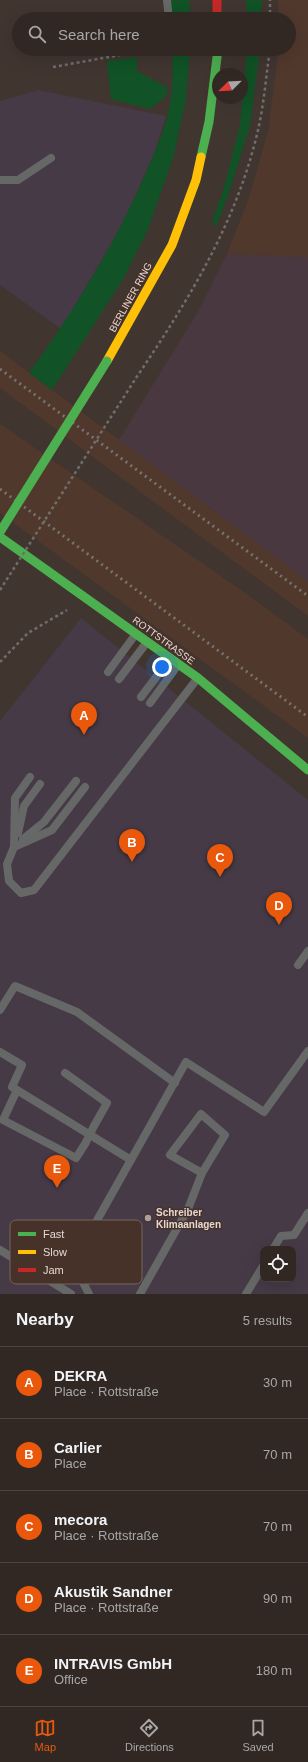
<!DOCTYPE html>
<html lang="en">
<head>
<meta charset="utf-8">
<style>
  body { margin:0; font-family:Helvetica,sans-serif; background:#39302c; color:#f1f3f6 }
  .controls { position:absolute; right:12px; bottom:12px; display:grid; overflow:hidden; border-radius:8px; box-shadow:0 4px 16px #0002 }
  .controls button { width:36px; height:36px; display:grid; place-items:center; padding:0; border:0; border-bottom:1px solid #4c4441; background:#312824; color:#f1f3f6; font:20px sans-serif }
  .compass { position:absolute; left:212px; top:68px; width:36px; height:36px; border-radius:50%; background:#312824; box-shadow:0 4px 16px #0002; rotate:246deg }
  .you { position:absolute; left:162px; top:667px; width:14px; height:14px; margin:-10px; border:3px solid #fff; border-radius:50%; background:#1a73e8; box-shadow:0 0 0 6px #1a73e833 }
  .badge { display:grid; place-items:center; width:26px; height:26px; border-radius:50%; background:#ea580c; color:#fff; font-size:13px; font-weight:700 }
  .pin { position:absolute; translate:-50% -33px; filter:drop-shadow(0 1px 2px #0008) }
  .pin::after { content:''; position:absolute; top:21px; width:14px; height:12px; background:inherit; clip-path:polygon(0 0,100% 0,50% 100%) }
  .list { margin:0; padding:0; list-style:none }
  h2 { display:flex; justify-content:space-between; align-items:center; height:52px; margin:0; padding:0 16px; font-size:17px }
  h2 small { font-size:13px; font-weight:400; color:#a8a6a6 }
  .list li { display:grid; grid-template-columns:26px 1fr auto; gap:12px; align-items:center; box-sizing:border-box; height:72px; padding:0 16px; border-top:1px solid #4c4441 }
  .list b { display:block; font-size:15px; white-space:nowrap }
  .list p { margin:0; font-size:13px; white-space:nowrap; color:#a8a6a6 }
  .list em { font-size:13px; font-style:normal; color:#a8a6a6 }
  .icon { flex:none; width:22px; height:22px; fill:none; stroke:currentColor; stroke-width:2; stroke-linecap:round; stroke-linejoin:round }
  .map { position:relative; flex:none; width:308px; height:1294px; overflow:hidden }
  .search { position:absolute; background:#312824; box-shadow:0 4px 16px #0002; left:12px; right:12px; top:12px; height:44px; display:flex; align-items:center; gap:10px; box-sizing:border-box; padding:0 14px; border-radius:22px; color:#a8a6a6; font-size:15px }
  .sheet { height:412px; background:#312824 }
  nav { display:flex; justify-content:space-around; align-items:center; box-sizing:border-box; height:56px; border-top:1px solid #4c4441; background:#312824; font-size:11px; color:#a8a6a6 }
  nav a { display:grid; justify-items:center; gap:2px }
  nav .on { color:#ea580c }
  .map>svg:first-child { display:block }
</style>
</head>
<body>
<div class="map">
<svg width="308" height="1294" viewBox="0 0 308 1294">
  <rect width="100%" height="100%" fill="#413530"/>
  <g fill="#453a46" fill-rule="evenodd">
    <polygon points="38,90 166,116 155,151 124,222 61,329 0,285 0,101"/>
    <path d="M81,618L308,800V1294H0V721ZM263,1249H293V1279H263Z"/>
  </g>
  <polygon fill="#4a3841" points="227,254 308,257 308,581 119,440 199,310"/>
  <g fill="#51382d">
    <polygon points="278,0 308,0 308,257 227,254 249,198 268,131 279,49 289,49 289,19 279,19"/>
    <polygon points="0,351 308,581 308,616 0,388"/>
    <polygon points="0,424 234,585 308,639 308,738 0,513"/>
  </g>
  <g fill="#115226">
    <polygon points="170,0 189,0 191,19 173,19"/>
    <polygon points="246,0 262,0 261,19 247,19"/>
    <path d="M173,49H190L186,100L174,155L147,232L122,281L52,390L29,373C74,311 114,245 145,175C155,151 168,124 171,97C173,82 172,65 173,49Z"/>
    <polygon points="247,49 260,49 250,126 229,193 216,227 212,221 224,188 240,124"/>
    <polygon points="137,57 137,71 168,88 166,96 150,109 111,99 107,61"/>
  </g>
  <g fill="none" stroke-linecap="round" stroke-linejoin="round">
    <g stroke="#706e6c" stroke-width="2.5" stroke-dasharray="3 3" stroke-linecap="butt">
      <polyline points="270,19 270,0"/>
      <polyline points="53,67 154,49"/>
      <path d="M136,378C188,301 237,222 258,130C264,104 266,76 270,49"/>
      <polyline points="0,662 28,633 67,610"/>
    </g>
    <g stroke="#666867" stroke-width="8">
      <polyline points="167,0 169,19"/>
      <polyline points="0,180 18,180 51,158"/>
      <polyline points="108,672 135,635"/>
      <polyline points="119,679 147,642"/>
      <polyline points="141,697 170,659"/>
      <polyline points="150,703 178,665"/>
      <polyline points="85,787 52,830 14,847 7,864 9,881 21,893 34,890 197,679"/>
      <polyline points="18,833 24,806 40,784"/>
      <polyline points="23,839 44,822 76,781"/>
      <polyline points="14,847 15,798 30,777"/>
      <polyline points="298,965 308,951"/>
      <polyline points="0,1010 15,986 77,1012 175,1083"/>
      <polyline points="0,1052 22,1065 12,1087 131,1160"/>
      <polyline points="65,1073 107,1103 94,1126"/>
      <polyline points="17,1090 3,1120 76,1158 85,1144"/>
      <polyline points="273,1249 281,1236 294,1235 308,1213"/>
      <polyline points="0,1250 71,1294"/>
      <polyline points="89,1294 73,1263 186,1062 264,1112 308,1051"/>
      <polyline points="140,1294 188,1209 202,1173 225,1135 201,1114 170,1155 202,1173"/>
      <polyline points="246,1294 263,1266"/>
    </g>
    <g stroke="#4caf50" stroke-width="9">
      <polyline points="201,157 209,122 218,49"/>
      <polyline points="0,537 198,678 308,770"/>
    </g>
    <polyline stroke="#ffc107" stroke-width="9" points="107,361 172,245 196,180 201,157"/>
    <polyline stroke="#c62828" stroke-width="9" points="217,0 217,19"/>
    <g stroke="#767371" stroke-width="3" stroke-dasharray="2 4" stroke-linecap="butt">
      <polyline points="0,369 308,596"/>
      <polyline points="0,489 308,717"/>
    </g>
    <polyline stroke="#706e6c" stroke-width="2.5" stroke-dasharray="3 3" stroke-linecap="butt" points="0,590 136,378"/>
    <polyline stroke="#666867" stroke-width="8" points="85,1144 94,1126"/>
    <polyline stroke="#4caf50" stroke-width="9" points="0,532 107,361"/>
  </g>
  <circle fill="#ac9f9a" stroke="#47322a" stroke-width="1.5" cx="148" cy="1218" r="4"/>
  <g text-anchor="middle" stroke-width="3" stroke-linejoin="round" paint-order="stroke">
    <g font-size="10" fill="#e5d8d3" stroke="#47322a">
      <text transform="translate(130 297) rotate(-61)" y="4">BERLINER RING</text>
      <text transform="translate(164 640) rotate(36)" y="4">ROTTSTRASSE</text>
    </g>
    <g font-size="10" font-weight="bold" fill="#e5d8d3" stroke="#47322a" text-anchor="start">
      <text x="156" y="1216">Schreiber<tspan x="156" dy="12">Klimaanlagen</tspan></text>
    </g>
  </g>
  <rect x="10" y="1220" width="132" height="64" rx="6" fill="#47322a" stroke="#76645d" stroke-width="1"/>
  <rect x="18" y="1232" width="18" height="4" fill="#4caf50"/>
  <rect x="18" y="1250" width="18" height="4" fill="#ffc107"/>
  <rect x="18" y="1268" width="18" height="4" fill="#c62828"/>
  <g font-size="11" fill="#e5d8d3">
    <text x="43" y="1238">Fast</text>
    <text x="43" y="1256">Slow</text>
    <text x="43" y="1274">Jam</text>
  </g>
</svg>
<div class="controls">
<button><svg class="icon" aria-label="locate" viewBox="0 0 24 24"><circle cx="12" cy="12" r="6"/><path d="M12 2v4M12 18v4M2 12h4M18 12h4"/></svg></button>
</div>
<svg class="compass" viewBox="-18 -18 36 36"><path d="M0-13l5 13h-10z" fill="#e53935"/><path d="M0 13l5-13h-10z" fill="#a8a6a6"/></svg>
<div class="you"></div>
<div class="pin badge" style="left:84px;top:735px">A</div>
<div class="pin badge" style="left:132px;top:862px">B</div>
<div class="pin badge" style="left:220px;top:877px">C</div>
<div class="pin badge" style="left:279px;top:925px">D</div>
<div class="pin badge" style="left:57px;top:1188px">E</div>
<div class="search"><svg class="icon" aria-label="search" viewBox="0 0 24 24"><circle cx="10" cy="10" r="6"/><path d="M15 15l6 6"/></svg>Search here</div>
</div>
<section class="sheet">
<h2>Nearby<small>5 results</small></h2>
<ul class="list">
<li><span class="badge">A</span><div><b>DEKRA</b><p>Place · Rottstraße</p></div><em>30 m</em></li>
<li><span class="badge">B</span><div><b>Carlier</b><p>Place</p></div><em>70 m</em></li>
<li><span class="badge">C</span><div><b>mecora</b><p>Place · Rottstraße</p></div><em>70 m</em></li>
<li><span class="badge">D</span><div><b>Akustik Sandner</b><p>Place · Rottstraße</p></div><em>90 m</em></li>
<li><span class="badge">E</span><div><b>INTRAVIS GmbH</b><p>Office</p></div><em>180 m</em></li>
</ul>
</section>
<nav>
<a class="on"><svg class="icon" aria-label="map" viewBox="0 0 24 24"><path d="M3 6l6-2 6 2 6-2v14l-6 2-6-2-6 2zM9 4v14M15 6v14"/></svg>Map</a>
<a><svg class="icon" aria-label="directions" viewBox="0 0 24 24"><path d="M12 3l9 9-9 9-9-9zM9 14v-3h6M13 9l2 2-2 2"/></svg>Directions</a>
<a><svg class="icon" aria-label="saved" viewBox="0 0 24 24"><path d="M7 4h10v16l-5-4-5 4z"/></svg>Saved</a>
</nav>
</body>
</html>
